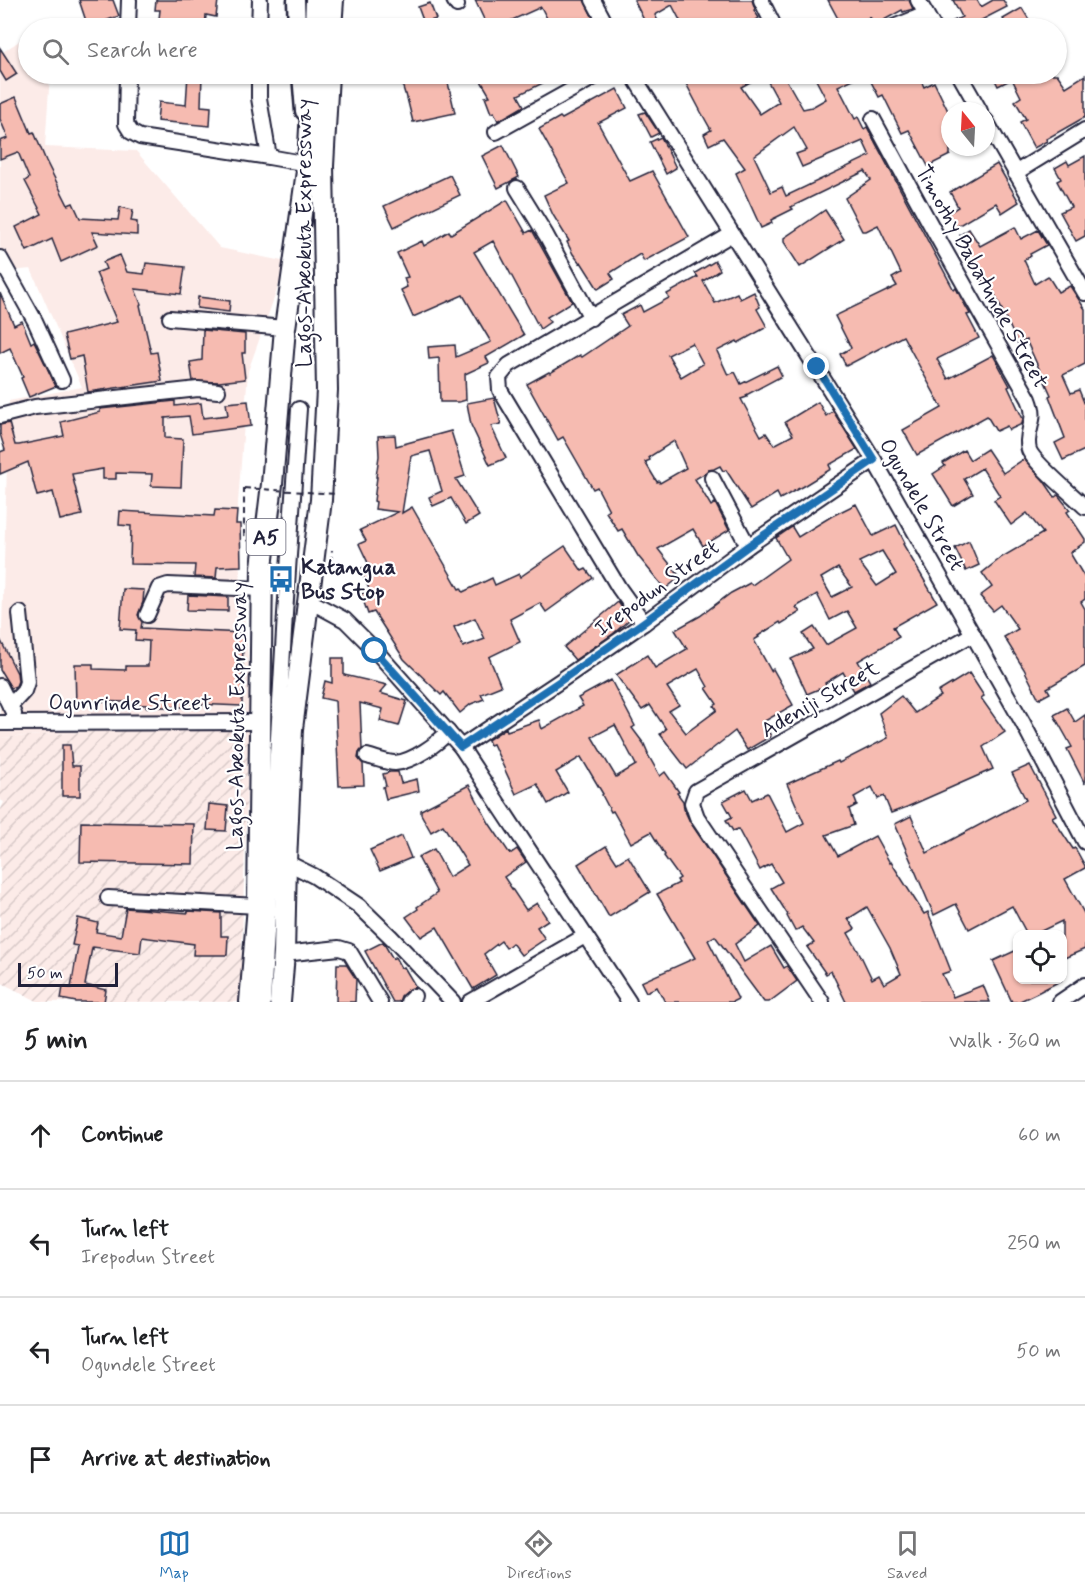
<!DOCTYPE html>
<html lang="en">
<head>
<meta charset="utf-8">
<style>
  body { margin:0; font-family:Mynerve,sans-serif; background:#f2f2f2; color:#202124 }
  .controls { position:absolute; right:18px; bottom:18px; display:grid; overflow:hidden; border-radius:12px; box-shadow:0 2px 4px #0004 }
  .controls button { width:54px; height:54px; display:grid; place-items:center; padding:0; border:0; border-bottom:2px solid #e0e0e0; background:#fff; color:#202124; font:30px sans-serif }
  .compass { position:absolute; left:941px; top:102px; width:54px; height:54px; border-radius:50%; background:#fff; box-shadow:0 2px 4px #0004; rotate:342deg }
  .scale { position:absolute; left:18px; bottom:15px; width:100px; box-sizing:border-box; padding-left:6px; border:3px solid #22223b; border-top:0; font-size:16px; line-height:21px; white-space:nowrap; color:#22223b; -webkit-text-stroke:4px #fff; paint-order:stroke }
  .stop { position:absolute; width:18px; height:18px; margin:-14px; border:4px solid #1f6fb2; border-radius:50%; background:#fff }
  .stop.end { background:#1f6fb2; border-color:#fff; box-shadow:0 2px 6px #0008 }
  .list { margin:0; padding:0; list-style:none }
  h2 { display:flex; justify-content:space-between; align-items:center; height:78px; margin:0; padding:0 24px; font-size:26px }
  h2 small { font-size:20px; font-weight:400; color:#757577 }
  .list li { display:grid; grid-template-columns:39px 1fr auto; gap:18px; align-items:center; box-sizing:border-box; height:108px; padding:0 24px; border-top:2px solid #e0e0e0 }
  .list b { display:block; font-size:22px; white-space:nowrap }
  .list p { margin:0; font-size:20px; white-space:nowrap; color:#757577 }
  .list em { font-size:20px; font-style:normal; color:#757577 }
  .icon { flex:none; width:33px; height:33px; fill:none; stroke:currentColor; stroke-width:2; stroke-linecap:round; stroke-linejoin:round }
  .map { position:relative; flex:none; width:1085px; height:1002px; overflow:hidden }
  .search { position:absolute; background:#fff; box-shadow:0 2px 4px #0004; left:18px; right:18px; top:18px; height:66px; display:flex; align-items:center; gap:15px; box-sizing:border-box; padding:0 21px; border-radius:33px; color:#757577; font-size:22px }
  .sheet { height:510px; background:#fff }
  nav { display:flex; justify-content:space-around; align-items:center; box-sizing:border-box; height:84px; border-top:2px solid #e0e0e0; background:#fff; font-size:16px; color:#757577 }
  nav a { display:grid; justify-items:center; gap:3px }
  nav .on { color:#1f6fb2 }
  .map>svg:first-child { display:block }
</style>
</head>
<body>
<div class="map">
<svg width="1085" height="1002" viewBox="0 0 1085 1002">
  <defs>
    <pattern id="industrial-furrows" width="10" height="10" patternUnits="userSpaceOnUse" patternTransform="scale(1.5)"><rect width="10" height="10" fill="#fcebe8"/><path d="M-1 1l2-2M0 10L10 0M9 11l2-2" fill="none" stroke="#d8c9c8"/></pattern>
  </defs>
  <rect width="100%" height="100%" fill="#fff"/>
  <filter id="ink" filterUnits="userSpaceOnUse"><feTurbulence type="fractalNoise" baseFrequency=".0167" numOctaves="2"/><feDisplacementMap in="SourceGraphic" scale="12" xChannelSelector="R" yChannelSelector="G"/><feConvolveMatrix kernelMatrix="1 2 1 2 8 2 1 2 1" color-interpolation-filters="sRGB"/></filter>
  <g filter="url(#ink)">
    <polygon fill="#fcebe8" points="28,35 28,74 50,74 45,147 136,151 220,248 287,262 248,371 236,529 250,678 249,720 0,738 0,692 9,401 82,387 31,269 11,271 0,249 0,54"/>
    <polygon fill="url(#industrial-furrows)" points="249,720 240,1002 39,1002 0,982 0,811 4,802 0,800 0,738"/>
    <g fill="#f6bbb1" stroke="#22223b" stroke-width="1.5" fill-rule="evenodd">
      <polygon points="79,0 113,0 119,16 88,27"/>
      <polygon points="156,0 218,0 216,17 206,15 205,28 158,28 160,10 155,10"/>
      <polygon points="475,0 584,0 598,28 552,28 541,7 503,24 505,28 488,28"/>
      <polygon points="634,0 752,0 755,9 754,10 759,18 756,20 761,28 684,28 672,5 655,15 658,21 647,26"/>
      <polygon points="828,0 909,0 913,9 903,12 902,10 875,25 870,17 849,28 843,28"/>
      <polygon points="953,0 977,0 981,7 993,0 1003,0 1007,7 966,28 957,28 953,21 962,17"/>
      <polygon points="430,3 436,19 424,23 418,7"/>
      <polygon points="1022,8 1034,28 1009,28 1003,19"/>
      <polygon points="0,48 17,74 6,81 0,71"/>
      <polygon points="188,74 202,74 201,106 211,107 210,126 157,121 159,102 186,105"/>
      <polygon points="399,74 446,74 455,113 413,122 406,94 405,94"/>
      <polygon points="477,74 541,74 545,82 518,95 524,106 498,121 494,112 491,113 485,97 490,96"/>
      <path d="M681,74H765L741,87L760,114L779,102L767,80L778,74H783L803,109L812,107L826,99L814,76L820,74H864L838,86L855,119L858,117L864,129L867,127L954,290L956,288L962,300L970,314L967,315L979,338L937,359L948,379L993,355L1010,386L1008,387L1023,419L1022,424L1009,430L1007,426L996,431L987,416L917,455L903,430L942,408L903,336L846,366L840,354L851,348L835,316L897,286L892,278L901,273L878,225L866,231H862L845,198L871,180L865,171L791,207L793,209L771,220L772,223L761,228L736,173L745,168L723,138L709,145L704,134L711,130L701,112ZM794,127L807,150L796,154L802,167L863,141L870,156L786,196L782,187L771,192L754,156Z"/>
      <polygon points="867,74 918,74 924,87 934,82 950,115 950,155 928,166 909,130 902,133 883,95 879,97"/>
      <polygon points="992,74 1057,74 1066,87 1085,75 1085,117 1046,139 1047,141 1034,148 1020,122 1026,119 1015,101 1021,97 1012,79 998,86"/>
      <polygon points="617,89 627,108 598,123 630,181 652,171 689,237 644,261 640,254 610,273 614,279 598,289 581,262 580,263 573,254 567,242 569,241 553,215 544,195 569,183 539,129 560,117 562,119"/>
      <polygon points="16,97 31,133 34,132 46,161 68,205 73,203 80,218 118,220 120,207 133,210 131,221 137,222 137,235 92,232 98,245 61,262 52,239 27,251 16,227 42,214 25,181 29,178 18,152 0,159 0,141 8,138 0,119 0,104"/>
      <polygon points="645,112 659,133 651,137 639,114"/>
      <polygon points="661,137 676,168 666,174 650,142"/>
      <polygon points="503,145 519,177 498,188 482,156"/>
      <polygon points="1085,156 1085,236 1076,241 1060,212 1071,207 1057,181 1061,179 1055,168 1067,161 1069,165"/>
      <polygon points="997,164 1019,202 1002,213 996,203 956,227 948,213 958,207 950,192"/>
      <polygon points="450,175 460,195 394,227 384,206"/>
      <polygon points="507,200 526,233 532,230 572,302 547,317 550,322 540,329 493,241 474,252 524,335 486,357 489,363 465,374 466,400 459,402 440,402 439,358 429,359 428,347 455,345 456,357 491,342 463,295 413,317 401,290 407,287 404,278 408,277 397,253 422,241 424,246 449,231 451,234"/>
      <polygon points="825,210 844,239 800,267 784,242 784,238"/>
      <polygon points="1015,227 1021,239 1038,230 1047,245 1030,254 1031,256 1024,260 1035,284 1048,276 1058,292 1070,286 1085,309 1085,364 1063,375 1071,393 1079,390 1085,405 1085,450 1063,460 1055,443 1065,438 1049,396 1051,395 1026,340 1018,344 988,280 983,282 967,254 970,253 960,235 969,229 980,246"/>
      <polygon points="120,255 127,272 144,274 146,263 185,267 181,294 135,289 141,304 140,305 151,353 157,352 162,381 88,392 82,356 70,359 64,335 117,322 96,273 106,269 103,262"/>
      <path d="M715,261L720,270L703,281L715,303L737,293L740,299L754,292L760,307L757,309L767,327L738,343L737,341L717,351L728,375L735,372L741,384L777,366L782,376L746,395L747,397L741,399L761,436L766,433L774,445L793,435L785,422L818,402L826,416L833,411L857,449L829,465L831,469L805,485L780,499L777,493L751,509L726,470L723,471L720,466L714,469L708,470L704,474L695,479L711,506L715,503L729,530L703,546L693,529L658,549L680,577L665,589L638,556L622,529L618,531L606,512L609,510L597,487L593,489L563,437L558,440L527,384L549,372L550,373L580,355L582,357L628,326L621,315L640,305L643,312L669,298L667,294L698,277L695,273ZM692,343L703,364L681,377L668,355ZM674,441L686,468L660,483L659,481L657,482L645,462L650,460L649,457Z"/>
      <polygon points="0,293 14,325 22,321 31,343 34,341 56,386 29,397 21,378 23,377 10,348 0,353"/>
      <polygon points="198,297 230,301 229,312 197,308"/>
      <polygon points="203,330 245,334 245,353 242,353 245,379 219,382 193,381 190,362 202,360"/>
      <polygon points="494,398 501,424 491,426 506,458 490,465 471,425 467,403"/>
      <polygon points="175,401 175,406 201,403 203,418 228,415 226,403 248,401 251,426 192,434 189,416 165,418 165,438 183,439 181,487 151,486 152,474 116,473 116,479 103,479 103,469 72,474 82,515 60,520 53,492 37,496 28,462 0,474 0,452 5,450 0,434 0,425 9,423 15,445 19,445 64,436 61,422 100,412 100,409"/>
      <path d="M451,431L465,476L456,479L479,516L466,524L451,498L433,506L429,497L442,491L430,451L411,456L402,513L412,507L459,589L461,588L463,592L492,578L495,585L519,574L520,577L565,546L582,571L586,569L593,578L546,612L540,603L510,619L520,642L489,657L501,686L481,694L484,699L471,704L460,713L444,692L441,695L404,659L374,612L368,614L361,594L370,591L360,569L369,565L359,544L366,541L360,530L398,512L375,509L376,502L374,501L377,477H376L379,456L378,436L395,435L396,446ZM475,618L485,639L463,647L454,627Z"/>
      <polygon points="987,449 1003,473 1024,459 1044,481 1055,497 1058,495 1070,510 1067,512 1085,539 1085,542 1070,553 1085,578 1085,599 1081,602 1085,609 1085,666 1047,688 1050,693 1039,699 1024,669 1004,637 1018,629 1001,605 993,611 980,596 992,587 982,573 1002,557 1043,533 1027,513 1011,525 994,500 1000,496 982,468 964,479 973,494 953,506 933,474 945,466 943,463 964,450 970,460"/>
      <path d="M856,504L873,536L896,525L905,543L903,544L937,602L893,627L899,637L858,661L870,682L854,691L843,672L825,683L826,686L807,694L791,659L813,649L803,634L814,627L826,645L857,628L847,611L830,620L817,594L796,607L800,612L781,624L780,622L758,636L759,637L754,640L771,671L773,669L793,705L763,722L771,736L747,750L735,731L687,769L660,734L666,729L650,705L642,710L616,675L647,655L655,668L687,649L675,630L700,616L731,593L750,583L752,585L788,559L776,538L792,527L798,537L832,516ZM882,551L896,574L877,586L859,562ZM838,568L852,587L832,597L821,578ZM698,669L708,687L706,688L717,704L714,706L717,710L686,733L669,711L679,705L667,687Z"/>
      <polygon points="215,510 237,511 236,524 240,524 241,566 217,567 216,578 194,577 195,565 130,564 131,526 119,525 120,511 214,516"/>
      <polygon points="969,541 979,565 966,571 955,548"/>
      <polygon points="123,589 144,590 143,602 138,615 142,622 141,628 243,633 242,706 195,704 195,707 146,707 147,705 125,704 125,702 93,701 93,704 76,705 75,664 93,664 93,669 126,670 126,666 148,666 149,641 135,640 136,630 120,629"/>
      <polygon points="188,595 228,597 228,611 187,610"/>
      <polygon points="618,602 630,619 613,634 575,660 564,647"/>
      <polygon points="0,639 17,673 18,681 16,686 11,688 0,670"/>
      <polygon points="332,658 344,658 344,675 387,685 380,693 407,701 399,726 380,721 383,709 360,703 362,749 359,753 358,758 363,764 364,785 339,786 335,701 321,698 325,681 332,683"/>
      <path d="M969,673L984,696L981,698L1005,732L983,747L993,769L907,807L891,813L884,796L878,799L872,787L854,797L857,805L849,809L854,825L826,835L838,856L875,836L890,863L891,862L924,914L928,912L951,971L942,974L953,997L983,985L990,1002H846L831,971L826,974L807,947L814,943L802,927L795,931L787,916L788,915L771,888L782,882L771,864L760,870L738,829L733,831L726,820L732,817L723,801L746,789L752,800L767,793L787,832L804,823L787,784L838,761L839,763L888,738L879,713L901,696L915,713L941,696L938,692ZM867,907L890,948L901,974L884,984L879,975L872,979L860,954L848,933L855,929L848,919Z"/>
      <path d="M611,680L635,726L632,728L644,744L648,753H647L660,776L665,772L679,792L677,793L683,801L684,809L690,822L760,926L735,944L744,962L771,946L784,968L787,966L797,981L769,1002H764L715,936L708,940L738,999L732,1002H665L657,987L646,992L641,982L695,958L657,894L679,883L677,880L680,878L664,856L665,855L651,832L631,843L613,811L611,812L602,795L603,794L581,757L556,772L568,792L548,804L537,784L516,794L493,744L490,745L488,740L506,728L507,731L539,720L542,729L583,706L578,698ZM615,725L636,765L616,777L592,737Z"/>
      <polygon points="1067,708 1075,722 1085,715 1085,784 1067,749 1072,747 1054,715"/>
      <polygon points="62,745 70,745 72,766 80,766 80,796 62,796"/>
      <polygon points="1030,765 1056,815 1052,817 1073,849 1075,848 1085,866 1085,868 1065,879 1085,915 1085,949 1062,959 1062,921 1035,934 1027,934 1012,906 969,929 956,904 934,915 895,824 911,816 927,853 1026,800 1012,773"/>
      <polygon points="390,772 398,772 401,783 417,779 419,791 386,799 383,787 386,786 383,774"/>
      <polygon points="469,785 489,823 510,854 517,849 526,862 504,877 526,910 537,903 548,920 537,927 545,939 521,955 512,943 506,948 501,941 484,954 496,975 473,989 437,927 421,937 406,917 418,909 417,907 437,893 418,857 434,849 449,877 468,865 443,825 431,832 421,814 421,810"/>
      <polygon points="209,804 228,806 226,831 207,830"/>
      <polygon points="81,822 194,824 193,864 80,862"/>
      <polygon points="402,836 411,858 380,871 370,850"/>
      <polygon points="606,846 617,863 628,856 650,892 609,917 578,864"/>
      <polygon points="126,908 188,913 188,911 221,913 221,936 228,936 227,955 193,955 194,944 142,937 140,953 93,947 93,949 92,948 85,985 106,990 104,1002 76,1002 61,999 63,987 71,988 78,946 72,945 78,918 98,923 96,932 121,936"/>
      <polygon points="383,942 393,959 395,957 401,968 404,967 416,987 408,990 401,996 399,1002 393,1002 365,951"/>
      <polygon points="1017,950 1017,980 1062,980 1037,993 1018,1002 1012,1002 993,961"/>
      <polygon points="337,964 346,964 356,979 355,1002 336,1002"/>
    </g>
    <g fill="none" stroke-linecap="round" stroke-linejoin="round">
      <defs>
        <g id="minor">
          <polyline points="454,0 457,5"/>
          <polyline points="593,0 608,28"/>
          <polyline points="761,0 775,28"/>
          <polyline points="918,0 934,28"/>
          <polyline points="128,28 129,0"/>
          <polyline points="259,28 260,0"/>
          <polyline points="891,28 926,14"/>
          <polyline points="127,74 126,124 131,132 140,137 269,157 308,164"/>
          <polyline points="259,74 259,98 269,157"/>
          <polyline points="632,74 874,460 1023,723 1085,842"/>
          <polyline points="959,74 980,111"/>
          <path d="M873,119L939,240L1029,399C1037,419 1029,423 1028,441C1028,444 1028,447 1029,450C1033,462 1074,496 1085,507"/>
          <polyline points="986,121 1085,293"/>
          <polyline points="496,132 600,74"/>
          <polyline points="1015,173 1085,130"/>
          <polyline points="517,188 546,235 591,318"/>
          <polyline points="0,258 35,321 62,380"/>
          <polyline points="170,318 285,328"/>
          <polyline points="0,416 35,407 198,389 218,391"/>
          <polyline points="712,478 748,546"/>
          <polyline points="308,600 345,620 375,650 461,747 629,1002"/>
          <polyline points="147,615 159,588 168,585 261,589"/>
          <polyline points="644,623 619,588 500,390 499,377 509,365 732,234"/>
          <polyline points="0,686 14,714"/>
          <polyline points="10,706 24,691 27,682 20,613"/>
          <polyline points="0,723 260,722"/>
          <polyline points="461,747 560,681 644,623 748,546 874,460"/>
          <path d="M367,756C375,758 387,763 395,763C412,762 437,744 448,732"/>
          <polyline points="286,862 314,876 359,906 391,937 453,1002"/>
          <polyline points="108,898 258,906"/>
          <polyline points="284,954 339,948 349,951 380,1002"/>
          <polyline points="263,1002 285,614 299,409"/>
          <polyline points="408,1002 414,996"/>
          <polyline points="470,1002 585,936"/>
          <polyline points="822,1002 697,817 692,803 696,791 973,634"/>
          <polyline points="1060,1002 1085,985"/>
        </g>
        <g id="major">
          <polyline points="296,0 297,28"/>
          <polyline points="301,74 304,111"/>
        </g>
        <g id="highway">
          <polyline points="315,28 316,0"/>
          <polyline points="331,28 333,0"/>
          <polyline points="250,1002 258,906 262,567 272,484 285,328 308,164 313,74"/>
          <polyline points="280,1002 284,954 286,862 292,729 321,500 327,390 323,166 328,74"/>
        </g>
      </defs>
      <use href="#minor" stroke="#22223b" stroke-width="18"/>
      <use href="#major" stroke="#22223b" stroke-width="21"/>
      <use href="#highway" stroke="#22223b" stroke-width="24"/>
      <g stroke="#22223b" stroke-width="2" stroke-dasharray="6 4.5" stroke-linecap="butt">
        <polyline points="244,488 244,534 248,541"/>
        <polyline points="331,562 332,550"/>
      </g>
      <use href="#minor" stroke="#fff" stroke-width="14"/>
      <use href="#major" stroke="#fff" stroke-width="16"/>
      <use href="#highway" stroke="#fff" stroke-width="20"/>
      <polyline stroke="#22223b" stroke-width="2" stroke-dasharray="6 4.5" stroke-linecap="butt" points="244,488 337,494"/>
    </g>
  </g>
  <g fill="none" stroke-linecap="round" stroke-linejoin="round" filter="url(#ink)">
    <polyline stroke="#1f6fb2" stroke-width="8" points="375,651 461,747 560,681 644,622 748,546 874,460 817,367"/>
  </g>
  <defs>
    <symbol id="bus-bare" viewBox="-9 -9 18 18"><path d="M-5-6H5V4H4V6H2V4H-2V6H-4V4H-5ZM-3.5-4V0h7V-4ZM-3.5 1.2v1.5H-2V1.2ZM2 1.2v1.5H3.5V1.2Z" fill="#1f6fb2" stroke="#fff" stroke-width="2.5" paint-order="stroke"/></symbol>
  </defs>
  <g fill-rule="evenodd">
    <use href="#bus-bare" x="262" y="560" width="38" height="38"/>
  </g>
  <g text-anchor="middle" stroke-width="4.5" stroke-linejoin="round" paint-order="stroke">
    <rect fill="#fff" stroke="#646476" stroke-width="1.5" x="246.5" y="519" width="39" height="36" rx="4.5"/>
    <g font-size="21" font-weight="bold" fill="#22223b">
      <text x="266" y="544">A5</text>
    </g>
    <g font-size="22" fill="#22223b" stroke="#fff">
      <text transform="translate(303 233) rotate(-90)" y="8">Lagos-Abeokuta Expressway</text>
      <text transform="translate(983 276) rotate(61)" y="8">Timothy Babatunde Street</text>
      <text transform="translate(923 504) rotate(60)" y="8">Ogundele Street</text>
      <text transform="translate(656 587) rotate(-36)" y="8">Irepodun Street</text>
      <text transform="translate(819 698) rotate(-30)" y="8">Adeniji Street</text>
      <text x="130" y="710">Ogunrinde Street</text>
      <text transform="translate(236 716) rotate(-89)" y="8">Lagos-Abeokuta Expressway</text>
    </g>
    <g font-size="22" font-weight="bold" fill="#22223b" stroke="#fff" text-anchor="start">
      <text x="301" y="574">Katangua<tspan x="301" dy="25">Bus Stop</tspan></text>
    </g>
  </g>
</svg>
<div class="controls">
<button><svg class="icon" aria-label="locate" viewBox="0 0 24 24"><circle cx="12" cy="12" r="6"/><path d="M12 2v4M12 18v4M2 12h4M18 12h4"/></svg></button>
</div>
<svg class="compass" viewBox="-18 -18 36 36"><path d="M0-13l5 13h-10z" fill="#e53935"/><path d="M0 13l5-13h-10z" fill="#757577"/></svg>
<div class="scale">50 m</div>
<div class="stop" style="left:375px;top:651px"></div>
<div class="stop end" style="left:817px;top:367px"></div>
<div class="search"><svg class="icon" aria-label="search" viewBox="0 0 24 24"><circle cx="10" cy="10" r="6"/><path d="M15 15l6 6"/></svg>Search here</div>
</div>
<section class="sheet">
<h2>5 min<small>Walk · 360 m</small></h2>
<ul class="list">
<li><svg class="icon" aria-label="ahead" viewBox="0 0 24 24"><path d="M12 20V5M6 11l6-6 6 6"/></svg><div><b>Continue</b></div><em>60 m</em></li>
<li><svg class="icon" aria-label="left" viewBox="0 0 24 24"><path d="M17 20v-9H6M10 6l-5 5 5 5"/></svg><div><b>Turn left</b><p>Irepodun Street</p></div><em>250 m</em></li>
<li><svg class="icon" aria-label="left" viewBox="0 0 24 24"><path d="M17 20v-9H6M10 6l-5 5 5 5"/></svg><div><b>Turn left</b><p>Ogundele Street</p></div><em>50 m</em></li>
<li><svg class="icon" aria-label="arrive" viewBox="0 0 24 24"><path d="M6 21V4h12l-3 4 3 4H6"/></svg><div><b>Arrive at destination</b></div></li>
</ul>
</section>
<nav>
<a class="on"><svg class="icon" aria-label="map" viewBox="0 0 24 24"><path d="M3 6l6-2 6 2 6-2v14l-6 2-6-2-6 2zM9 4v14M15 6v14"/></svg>Map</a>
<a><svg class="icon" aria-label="directions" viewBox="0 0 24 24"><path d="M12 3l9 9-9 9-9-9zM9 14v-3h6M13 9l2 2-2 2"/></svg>Directions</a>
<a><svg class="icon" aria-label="saved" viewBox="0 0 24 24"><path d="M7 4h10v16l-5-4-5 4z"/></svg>Saved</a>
</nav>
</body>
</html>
